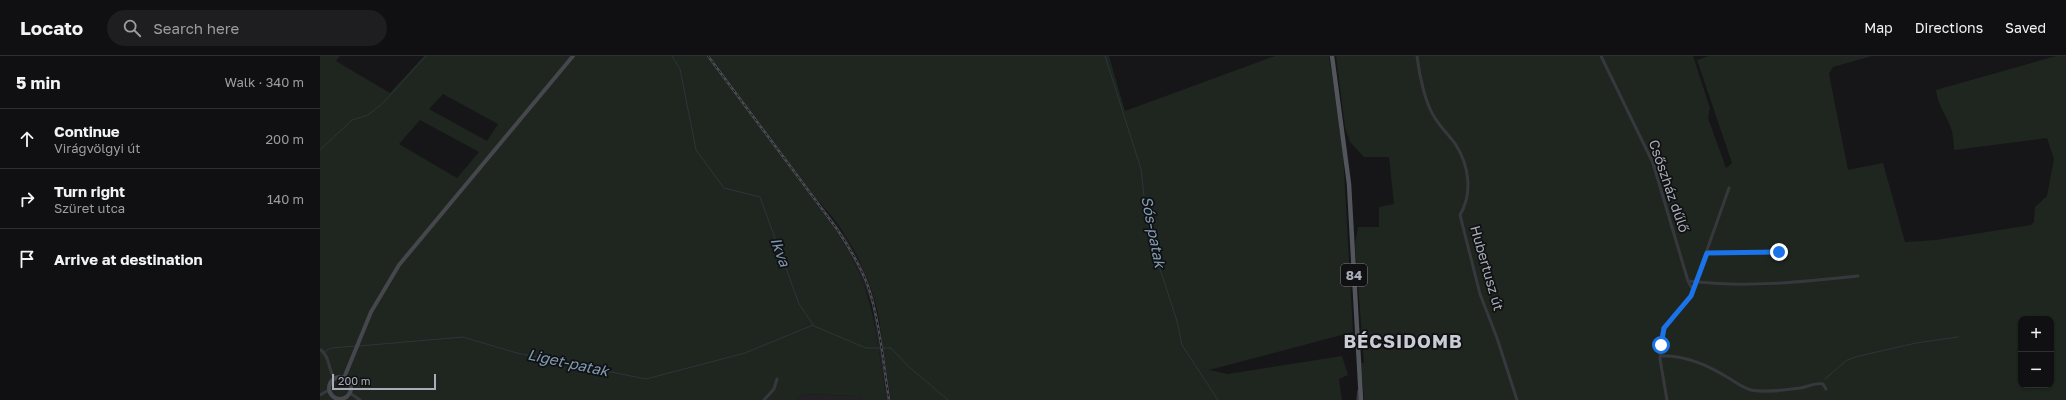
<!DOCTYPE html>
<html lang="en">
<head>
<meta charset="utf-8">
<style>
  body { margin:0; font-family:"Golos Text",sans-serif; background:#1e1e20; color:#f1f3f6 }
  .controls { position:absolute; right:12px; bottom:12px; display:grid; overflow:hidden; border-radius:8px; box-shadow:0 1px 3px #0004 }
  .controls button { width:36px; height:36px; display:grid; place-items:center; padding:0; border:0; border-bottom:1px solid #303032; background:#101012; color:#f1f3f6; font:20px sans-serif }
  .scale { position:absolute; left:12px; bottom:10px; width:104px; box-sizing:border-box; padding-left:4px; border:2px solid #a8adb8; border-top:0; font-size:11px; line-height:14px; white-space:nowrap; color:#a8adb8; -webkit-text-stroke:3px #111113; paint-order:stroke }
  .stop { position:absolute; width:12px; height:12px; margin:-9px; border:3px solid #1a73e8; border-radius:50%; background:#fff }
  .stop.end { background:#1a73e8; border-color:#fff; box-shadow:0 1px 4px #0008 }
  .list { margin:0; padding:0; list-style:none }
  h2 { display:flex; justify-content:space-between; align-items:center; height:52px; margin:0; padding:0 16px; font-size:17px }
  h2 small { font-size:13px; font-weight:400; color:#9c9d9f }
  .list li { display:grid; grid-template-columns:26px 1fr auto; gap:12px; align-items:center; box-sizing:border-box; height:60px; padding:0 16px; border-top:1px solid #303032 }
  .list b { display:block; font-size:15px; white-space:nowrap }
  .list p { margin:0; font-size:13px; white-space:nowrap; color:#9c9d9f }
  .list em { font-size:13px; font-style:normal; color:#9c9d9f }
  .icon { flex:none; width:22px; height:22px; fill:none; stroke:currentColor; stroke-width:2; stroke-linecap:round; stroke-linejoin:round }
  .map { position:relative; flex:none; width:1746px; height:344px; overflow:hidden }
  header { display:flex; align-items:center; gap:24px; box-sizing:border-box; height:56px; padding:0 20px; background:#101012; border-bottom:1px solid #303032 }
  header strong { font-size:19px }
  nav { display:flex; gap:22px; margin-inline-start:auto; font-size:14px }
  .search { width:280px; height:36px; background:#1e1e20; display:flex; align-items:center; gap:10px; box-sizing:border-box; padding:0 14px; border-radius:22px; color:#9c9d9f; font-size:15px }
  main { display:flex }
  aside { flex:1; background:#101012 }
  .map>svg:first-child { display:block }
</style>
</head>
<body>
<header>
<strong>Locato</strong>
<div class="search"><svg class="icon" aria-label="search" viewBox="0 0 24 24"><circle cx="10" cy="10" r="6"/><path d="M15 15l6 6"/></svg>Search here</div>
<nav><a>Map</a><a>Directions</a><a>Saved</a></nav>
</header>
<main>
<aside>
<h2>5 min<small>Walk · 340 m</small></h2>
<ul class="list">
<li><svg class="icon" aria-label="ahead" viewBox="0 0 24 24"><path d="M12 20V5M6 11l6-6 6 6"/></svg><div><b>Continue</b><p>Virágvölgyi út</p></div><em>200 m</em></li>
<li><svg class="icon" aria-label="right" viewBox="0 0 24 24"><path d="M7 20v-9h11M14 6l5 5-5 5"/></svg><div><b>Turn right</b><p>Szüret utca</p></div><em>140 m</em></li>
<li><svg class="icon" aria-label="arrive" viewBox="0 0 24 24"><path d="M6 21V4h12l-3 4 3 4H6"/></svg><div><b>Arrive at destination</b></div></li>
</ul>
</aside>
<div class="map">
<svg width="1746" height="344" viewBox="0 0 1746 344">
  <rect width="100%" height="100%" fill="#161618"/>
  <g fill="#222225">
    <polygon points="497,143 527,183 545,216 554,243 562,290 558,290 552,249 537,211 521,183 494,145"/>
    <polygon points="564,294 571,344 567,344 559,295"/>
    <polygon points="480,338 541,340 542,344 477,344"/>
  </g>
  <g fill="#1e261f" fill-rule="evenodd">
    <path d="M0,0H20L16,5L70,37L104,0H789L805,55L955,0H1009L1023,96L1033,276L889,314L908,318L1022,300L1028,319L1019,323L1022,344H571L563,294L559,295L567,344H542L541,340L481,338L477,344H0ZM123,38L178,68L167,85L109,53ZM100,64L159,96L137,122L79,88ZM497,143C534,183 560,236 562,290H558C550,229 532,193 494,145Z"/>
    <path d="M1016,0H1373L1390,52L1388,62L1406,112L1412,107L1377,4L1389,0H1552L1513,11L1509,18L1528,114L1563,107L1585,186L1616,184L1711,169L1714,166L1715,151L1727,140L1734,103L1727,82L1634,94C1634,88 1633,81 1632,75C1627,60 1618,50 1616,34L1736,0H1746V344H1044L1041,307H1044L1035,188L1038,171H1059V151L1074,148L1069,101H1044L1030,86L1025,71ZM1701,263H1731V329H1701Z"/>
  </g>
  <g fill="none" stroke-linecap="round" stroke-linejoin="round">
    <g stroke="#2c353c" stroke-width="1">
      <polyline points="352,0 360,13 376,94 379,98 404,132 440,141 479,248 494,270 546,292 571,292 589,311 628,344"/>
      <polyline points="785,0 821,113 824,140 837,204 857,265 862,289 898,344"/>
      <polyline points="0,94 32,64 48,59 62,48 106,0"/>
      <polyline points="39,290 143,281 197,297 326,323 425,297 493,269"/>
      <polyline points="4,296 11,292 36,290"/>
      <polyline points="1505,323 1527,304 1539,300 1596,287 1638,281"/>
    </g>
    <g stroke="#37383d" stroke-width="3">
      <path d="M1097,0C1099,17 1105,48 1115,62C1121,72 1129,79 1136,89C1149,110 1153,137 1140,159L1160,238L1177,282L1197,344"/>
      <polyline points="1281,0 1333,107 1368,225 1373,234"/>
      <polyline points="1387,197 1459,196"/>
      <path d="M1368,225C1425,232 1482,226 1538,220"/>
      <path d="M1,294C11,302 7,313 15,322"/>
      <path d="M1341,300C1365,299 1386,308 1407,321C1414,325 1423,332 1431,334C1446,337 1464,334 1480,332C1487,331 1497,326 1503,328L1506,333"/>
      <polyline points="30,337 40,344"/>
      <polyline points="0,339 9,334"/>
      <polyline points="444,344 454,333 457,323"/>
      <polyline points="1347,344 1340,303 1342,277 1371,239 1409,132"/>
    </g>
    <polyline stroke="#37383d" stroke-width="3.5" points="1038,344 1039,335"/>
    <g stroke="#45474d" stroke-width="4">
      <circle cx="20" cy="332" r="11"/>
      <polyline points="24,322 51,256 79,209 253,0"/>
    </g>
    <polyline stroke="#53555c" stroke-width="4.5" points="1012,0 1029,128 1041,344"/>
    <defs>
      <path id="rail" d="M388,0L517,173C529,191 540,209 548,230C560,266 563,306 569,344"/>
    </defs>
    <use href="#rail" stroke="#4a4c52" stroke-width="2.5"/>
    <use href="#rail" stroke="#111113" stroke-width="1" stroke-dasharray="3" stroke-linecap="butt"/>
  </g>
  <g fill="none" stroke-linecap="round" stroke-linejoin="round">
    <polyline stroke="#1a73e8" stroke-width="5" points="1341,289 1344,272 1371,240 1387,197 1459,196"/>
  </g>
  <g text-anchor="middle" stroke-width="3.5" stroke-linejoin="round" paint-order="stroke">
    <rect fill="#111113" stroke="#7b7e86" stroke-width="1" x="1021" y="208" width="26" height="22" rx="3"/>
    <g font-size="13" font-weight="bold" fill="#a8adb8">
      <text x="1034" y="224">84</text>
    </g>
    <g font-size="14" fill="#a8adb8" stroke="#111113">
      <text transform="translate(1349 130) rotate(71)" y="5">Csőszház dűlő</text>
      <text transform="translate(1167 212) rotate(74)" y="5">Hubertusz út</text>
    </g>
    <g font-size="15" font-style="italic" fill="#7f9bb3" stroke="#111113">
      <text transform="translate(833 176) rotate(79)" y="5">Sós-patak</text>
      <text transform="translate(460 196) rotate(70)" y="5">Ikva</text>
      <text transform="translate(248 307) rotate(12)" y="5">Liget-patak</text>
    </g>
    <g font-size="18" font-weight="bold" letter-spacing="1" fill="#c9ccd4" stroke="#111113">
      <text x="1083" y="292">BÉCSIDOMB</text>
    </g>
  </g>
</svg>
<div class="controls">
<button>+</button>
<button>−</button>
</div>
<div class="scale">200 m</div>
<div class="stop" style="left:1341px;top:289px"></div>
<div class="stop end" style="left:1459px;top:196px"></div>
</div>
</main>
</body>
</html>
